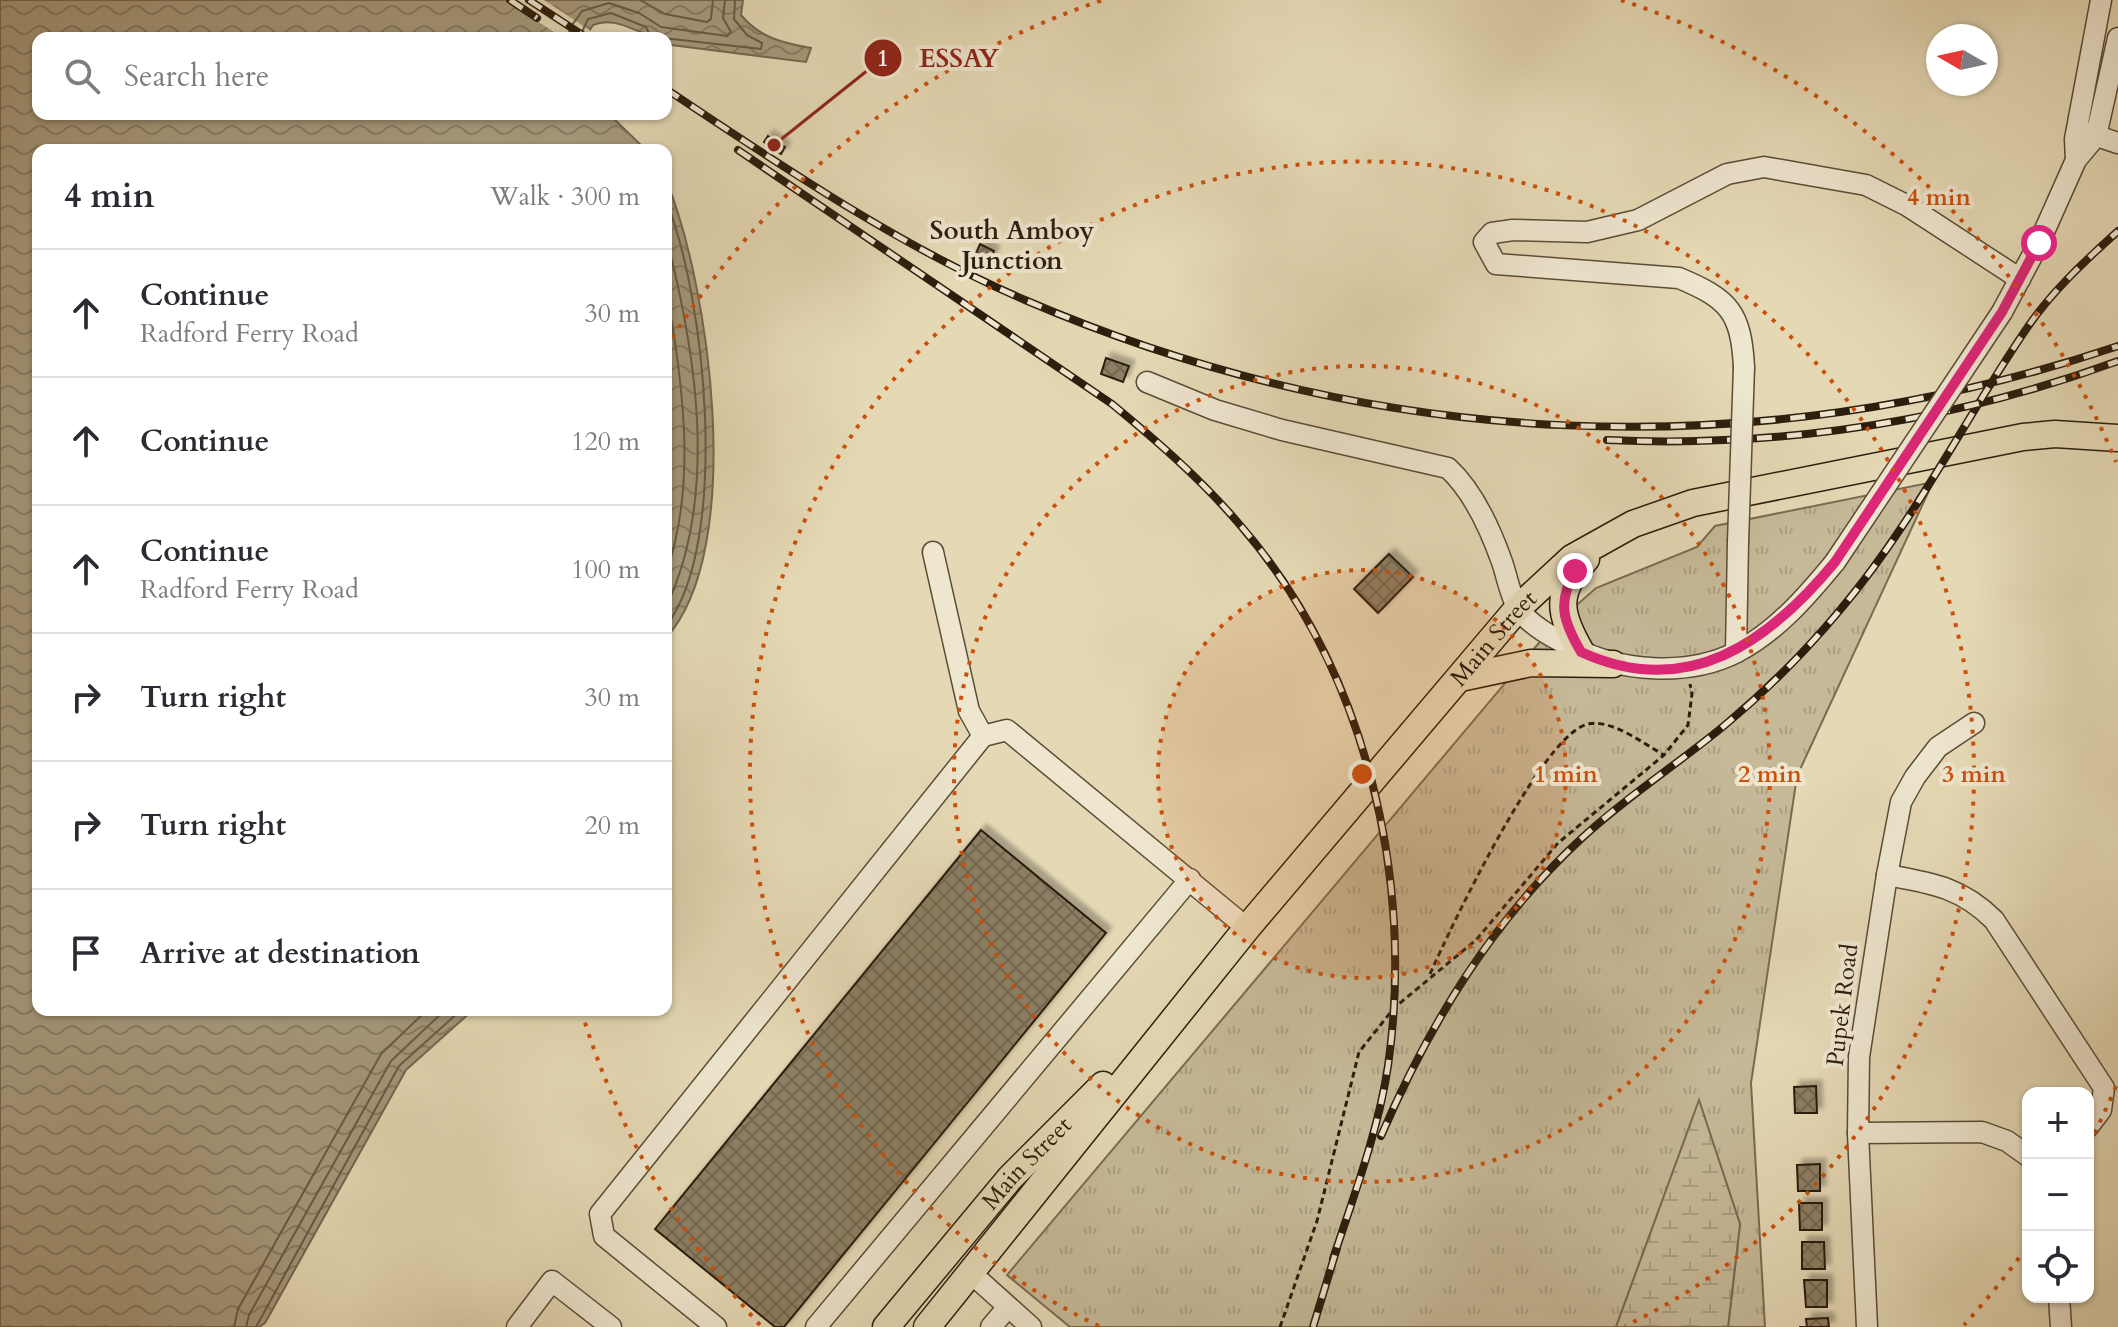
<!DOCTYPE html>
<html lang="en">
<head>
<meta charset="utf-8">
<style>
  body { margin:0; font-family:Cardo,serif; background:#f2f2f3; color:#2b2b33 }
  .controls { position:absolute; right:24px; bottom:24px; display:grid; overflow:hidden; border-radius:16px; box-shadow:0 2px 6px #0004 }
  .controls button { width:72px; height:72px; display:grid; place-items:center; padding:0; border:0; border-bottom:2px solid #e1e1e2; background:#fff; color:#2b2b33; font:40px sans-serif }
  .compass { position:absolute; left:1926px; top:24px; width:72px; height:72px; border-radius:50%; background:#fff; box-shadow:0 2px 6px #0004; rotate:279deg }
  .stop { position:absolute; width:24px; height:24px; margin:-18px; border:6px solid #db2777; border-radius:50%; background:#fff }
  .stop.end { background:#db2777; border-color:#fff; box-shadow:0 2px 8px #0008 }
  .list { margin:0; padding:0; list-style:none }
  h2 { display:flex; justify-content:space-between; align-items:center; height:104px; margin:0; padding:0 32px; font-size:34px }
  h2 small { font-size:26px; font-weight:400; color:#7c7c81 }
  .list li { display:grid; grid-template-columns:52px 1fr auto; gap:24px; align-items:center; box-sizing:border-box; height:128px; padding:0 32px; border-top:2px solid #e1e1e2 }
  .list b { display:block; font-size:30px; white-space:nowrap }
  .list p { margin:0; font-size:26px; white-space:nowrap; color:#7c7c81 }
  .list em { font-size:26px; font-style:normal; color:#7c7c81 }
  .icon { flex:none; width:44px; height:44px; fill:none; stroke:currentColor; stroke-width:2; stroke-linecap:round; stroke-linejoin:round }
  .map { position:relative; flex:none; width:2118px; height:1327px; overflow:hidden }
  .search { position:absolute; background:#fff; box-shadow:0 2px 6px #0004; left:32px; top:32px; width:640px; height:88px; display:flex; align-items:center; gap:20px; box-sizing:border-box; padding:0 28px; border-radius:16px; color:#7c7c81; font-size:30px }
  .panel { position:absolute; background:#fff; box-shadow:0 2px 6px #0004; left:32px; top:144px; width:640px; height:872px; border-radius:16px }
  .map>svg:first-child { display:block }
</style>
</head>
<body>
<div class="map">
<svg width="2118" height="1327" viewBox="0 0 2118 1327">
  <defs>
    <pattern id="grass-tufts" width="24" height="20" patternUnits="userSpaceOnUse" patternTransform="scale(2)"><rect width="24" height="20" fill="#c6b998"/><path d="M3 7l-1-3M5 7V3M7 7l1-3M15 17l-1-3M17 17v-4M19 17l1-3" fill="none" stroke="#aa9f82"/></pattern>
    <pattern id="wetland-marsh" width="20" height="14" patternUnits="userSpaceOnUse" patternTransform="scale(2)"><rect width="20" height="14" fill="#c6b998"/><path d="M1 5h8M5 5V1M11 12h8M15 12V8" fill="none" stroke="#aa9f82"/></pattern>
    <pattern id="water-waves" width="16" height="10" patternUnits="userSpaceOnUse" patternTransform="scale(2)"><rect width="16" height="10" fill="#a6997c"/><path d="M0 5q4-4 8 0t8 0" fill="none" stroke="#877c64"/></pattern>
    <pattern id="building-cross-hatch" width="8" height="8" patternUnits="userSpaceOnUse" patternTransform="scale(2)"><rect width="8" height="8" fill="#8c7f64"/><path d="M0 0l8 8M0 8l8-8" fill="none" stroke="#736751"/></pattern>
    <filter id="shadow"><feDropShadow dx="5.5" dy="-5.5" stdDeviation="2" flood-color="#0004"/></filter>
  </defs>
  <rect width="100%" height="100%" fill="#e5d9b5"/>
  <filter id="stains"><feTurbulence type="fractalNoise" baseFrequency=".0025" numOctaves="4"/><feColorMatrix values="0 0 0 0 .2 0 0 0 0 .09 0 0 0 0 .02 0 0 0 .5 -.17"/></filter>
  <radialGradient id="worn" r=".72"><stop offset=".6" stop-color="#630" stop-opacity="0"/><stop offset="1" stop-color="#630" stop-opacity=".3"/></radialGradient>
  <polygon fill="url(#grass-tufts)" stroke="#796b52" stroke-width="2" points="1933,482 1797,776 1751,1083 1765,1327 1728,1327 1740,1224 1699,1101 1616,1327 1070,1327 1007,1275 1554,625 1596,588 1697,547 1715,526"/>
  <polygon fill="url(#wetland-marsh)" stroke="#796b52" stroke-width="2" points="1699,1100 1740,1224 1728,1327 1616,1327"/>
  <g fill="url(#water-waves)" stroke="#75674f" stroke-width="2">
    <path d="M0,0H743L741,15C760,38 783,43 811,48L806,62L671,45L666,44V38C640,38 618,14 593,25L585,38H38V114H609L646,150H38V1010H473L406,1070L265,1323L259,1327H0Z"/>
    <path d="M666,180C709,283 747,548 666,638Z"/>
  </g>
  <polygon fill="#e5d9b5" points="505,0 544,0 591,31 586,38 563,38"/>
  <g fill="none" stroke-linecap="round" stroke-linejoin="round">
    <g stroke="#695b44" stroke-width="2">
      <polyline points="640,0 665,14 707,22 711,19 713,0"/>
      <polyline points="568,38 570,28 582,11 609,3 639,13 661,27 727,36 731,32 723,18 725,0"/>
      <polyline points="579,38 588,19 611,13 646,27 651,38"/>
      <polyline points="663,38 761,49 762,43 747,35 734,19 735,0"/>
      <path d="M666,201C705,294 731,542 666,626"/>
      <path d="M666,237C696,351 719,496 666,607"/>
      <path d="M666,288C682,380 698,482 666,573"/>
      <polyline points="234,1327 238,1309 381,1054 427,1010"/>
      <polyline points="246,1327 249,1315 391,1061 445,1010"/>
      <polyline points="256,1327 399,1066 461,1010"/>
    </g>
  </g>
  <g fill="url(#building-cross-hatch)" stroke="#2c1d0c" stroke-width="2" filter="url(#shadow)">
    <polygon points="768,136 785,147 781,154 764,142"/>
    <polygon points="980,244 994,251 988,265 974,258"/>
    <polygon points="1106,358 1129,366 1123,382 1101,374"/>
    <polygon points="1389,554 1413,577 1378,613 1354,589"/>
    <polygon points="981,830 1106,933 784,1327 775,1327 655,1229"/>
    <polygon points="1816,1086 1817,1113 1795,1113 1794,1087"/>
    <polygon points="1820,1164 1820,1191 1798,1191 1797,1165"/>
    <polygon points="1799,1203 1822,1203 1822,1230 1800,1230"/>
    <polygon points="1802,1242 1824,1242 1825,1269 1802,1269"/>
    <polygon points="1804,1280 1827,1280 1827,1307 1806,1307"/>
    <polygon points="1828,1318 1829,1327 1799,1327 1807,1327 1806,1319"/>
  </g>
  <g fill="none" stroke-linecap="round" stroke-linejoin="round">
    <defs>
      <g id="minor">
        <polyline points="2085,132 2118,143"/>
        <polyline points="2076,160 2075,139 2101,0"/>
        <polyline points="2002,312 2039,243 2076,160 2096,136 2118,38"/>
        <path d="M1744,367C1741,312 1729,299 1679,278L1496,264L1484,242L1492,233L1513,230L1587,232L1638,220L1727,174L1764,167L1866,185L1908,206L2020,279"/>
        <path d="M1147,382L1215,410L1282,430L1448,468C1473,491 1491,531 1502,562C1507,576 1510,596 1518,608C1530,626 1554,638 1572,647C1620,672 1688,677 1737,652C1777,631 1807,596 1835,562"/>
        <polyline points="933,552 969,711 983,736"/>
        <polyline points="1736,652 1738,542"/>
        <path d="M1887,875C1931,883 1961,887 1994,920L2104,1088L2101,1110L2088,1127"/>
        <polyline points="1858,1133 1982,1132 2007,1141 2028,1156"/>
        <polyline points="972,1274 1031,1327"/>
        <polyline points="2059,1297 2061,1327"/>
        <polyline points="517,1327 552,1281 611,1327"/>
        <polyline points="716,1327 604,1236 600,1214 983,736 1007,730 1247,928"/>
        <polyline points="816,1327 1190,879"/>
        <polyline points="991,1327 1008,1307"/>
        <polyline points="1867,1327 1858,1133 1859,1057 1887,875 1901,802 1915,777 1938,747 1974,723"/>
      </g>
      <g id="major">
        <path d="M1581,652C1559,614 1554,593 1586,559"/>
        <polyline points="1460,678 1531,663 1613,664"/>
        <path id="s1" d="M886,1327L1010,1178L1103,1085"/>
        <path id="s2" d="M927,1327L1247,928L1518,608L1572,558L1633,524L1693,503L2023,437L2055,434L2118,438"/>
      </g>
    </defs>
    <use href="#minor" stroke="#5a4c36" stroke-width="23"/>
    <use href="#major" stroke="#2c1d0c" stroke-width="29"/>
    <g stroke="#2c1d0c" stroke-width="3" stroke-dasharray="6 4" stroke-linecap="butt">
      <path d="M1430,974C1452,925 1539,741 1585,725C1608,716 1644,744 1664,755"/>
      <polyline points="1280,1327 1317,1221 1359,1052 1394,1008 1476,940 1558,843 1664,755 1688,725 1692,694 1690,684"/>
    </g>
    <use href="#minor" stroke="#eee6cf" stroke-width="20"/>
    <use href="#major" stroke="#e5d9b5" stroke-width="26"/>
    <defs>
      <g id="rail">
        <polyline points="510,0 537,18"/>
        <polyline points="529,0 587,38"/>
        <path d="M666,89C782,166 897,245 1025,300C1377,451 1755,468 2118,346"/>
        <path d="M738,150L1112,404C1158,442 1202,480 1240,525C1366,670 1415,879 1388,1066C1378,1132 1354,1195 1333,1259"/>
        <path d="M1607,440C1782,448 1954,421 2118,361"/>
        <path d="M1381,1136C1430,1023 1492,921 1582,838C1627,796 1678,764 1725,725C1767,690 1805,652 1840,610C1913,524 1964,420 2027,328C2052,291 2086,260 2118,231"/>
        <polyline points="1313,1327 1337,1248"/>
      </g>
    </defs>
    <use href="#rail" stroke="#2c1d0c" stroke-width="8"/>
    <use href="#rail" stroke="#eee6cf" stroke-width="5" stroke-dasharray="15" stroke-linecap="butt"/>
    <defs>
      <g id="minor-bridge">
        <polyline points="1738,542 1744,367"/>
        <polyline points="1835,562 2002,312"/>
      </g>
    </defs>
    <use href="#minor-bridge" stroke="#5a4c36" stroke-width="23" stroke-linecap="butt"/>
    <use href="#minor-bridge" stroke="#eee6cf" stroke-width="20"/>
  </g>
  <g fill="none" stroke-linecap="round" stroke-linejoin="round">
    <path stroke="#db2777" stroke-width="10" d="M1575,571C1557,603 1563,621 1581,652C1688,701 1769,642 1835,562L2002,312L2039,243"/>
  </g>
  <circle cx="1362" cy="774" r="204" fill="#cc500c" fill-opacity=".12"/>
  <g fill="none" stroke="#cc500c" stroke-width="4" stroke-dasharray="4 8">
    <circle cx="1362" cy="774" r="204"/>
    <circle cx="1362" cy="774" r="408"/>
    <path d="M1099 1326A612 612 0 1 1 1625 1326"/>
    <path d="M2116 1086A816 816 0 0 1 2089 1144M2026 1248A816 816 0 0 1 1964 1325M760 1325A816 816 0 0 1 582 1013M666 348A816 816 0 0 1 1103 0M1621 0A816 816 0 0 1 2116 462"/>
  </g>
  <g text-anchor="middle" stroke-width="8" stroke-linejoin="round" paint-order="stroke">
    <g font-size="24" fill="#2c1d0c" stroke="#eee6cf">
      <text dy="8" stroke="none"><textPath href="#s2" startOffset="892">Main Street</textPath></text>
      <text transform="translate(1842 1005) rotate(-83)" y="8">Pupek Road</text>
      <text dy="8" stroke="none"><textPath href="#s1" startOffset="216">Main Street</textPath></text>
    </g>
    <g font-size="26" font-weight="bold" fill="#2c1d0c" stroke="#eee6cf">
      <text x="1012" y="239">South Amboy<tspan x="1012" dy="30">Junction</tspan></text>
    </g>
  </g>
  <circle cx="1362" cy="774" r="12" fill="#cc500c" stroke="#eee6cf" stroke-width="4"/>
  <g font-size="24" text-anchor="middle" font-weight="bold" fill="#cc500c" stroke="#eee6cf" stroke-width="8" stroke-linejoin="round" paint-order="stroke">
    <text x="1939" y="205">4 min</text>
    <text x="1566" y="782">1 min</text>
    <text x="1770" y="782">2 min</text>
    <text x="1974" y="782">3 min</text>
  </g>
  <path fill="none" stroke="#8f2418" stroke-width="3" d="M774 145L883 58"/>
  <g fill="#8f2418" stroke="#eee6cf" stroke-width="3">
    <circle cx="774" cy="145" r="8"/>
    <circle cx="883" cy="58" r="20"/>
  </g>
  <g font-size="24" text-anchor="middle" font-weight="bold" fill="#fff">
    <text x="883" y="66">1</text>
  </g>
  <g font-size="26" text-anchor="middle" font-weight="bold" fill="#8f2418" stroke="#eee6cf" stroke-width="8" stroke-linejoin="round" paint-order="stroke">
    <text x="959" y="67">ESSAY</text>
  </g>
  <rect width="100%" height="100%" filter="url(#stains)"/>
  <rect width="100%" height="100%" fill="url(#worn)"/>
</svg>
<div class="controls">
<button>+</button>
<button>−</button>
<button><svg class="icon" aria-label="locate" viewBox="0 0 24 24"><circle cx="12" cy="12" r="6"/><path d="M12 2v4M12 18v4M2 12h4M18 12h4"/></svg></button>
</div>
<svg class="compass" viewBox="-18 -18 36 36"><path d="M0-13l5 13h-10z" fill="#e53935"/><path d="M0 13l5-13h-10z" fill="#7c7c81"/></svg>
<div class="stop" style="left:2039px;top:243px"></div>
<div class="stop end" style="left:1575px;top:571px"></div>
<div class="search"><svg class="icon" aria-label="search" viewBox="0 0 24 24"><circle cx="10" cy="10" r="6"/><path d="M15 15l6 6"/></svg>Search here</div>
<section class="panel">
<h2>4 min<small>Walk · 300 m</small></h2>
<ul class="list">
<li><svg class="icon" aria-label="ahead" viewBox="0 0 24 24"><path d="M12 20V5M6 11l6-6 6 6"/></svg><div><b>Continue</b><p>Radford Ferry Road</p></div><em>30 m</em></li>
<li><svg class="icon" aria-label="ahead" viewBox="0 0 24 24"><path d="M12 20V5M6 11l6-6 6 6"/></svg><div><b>Continue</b></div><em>120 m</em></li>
<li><svg class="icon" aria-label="ahead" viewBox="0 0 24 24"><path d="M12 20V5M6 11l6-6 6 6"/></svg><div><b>Continue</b><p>Radford Ferry Road</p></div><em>100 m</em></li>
<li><svg class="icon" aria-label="right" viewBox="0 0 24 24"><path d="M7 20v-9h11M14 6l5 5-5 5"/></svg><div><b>Turn right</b></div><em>30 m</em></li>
<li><svg class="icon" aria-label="right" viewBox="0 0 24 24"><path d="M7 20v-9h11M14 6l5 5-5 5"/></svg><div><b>Turn right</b></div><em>20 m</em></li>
<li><svg class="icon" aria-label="arrive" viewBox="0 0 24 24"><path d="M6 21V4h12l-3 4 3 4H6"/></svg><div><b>Arrive at destination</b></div></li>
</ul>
</section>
</div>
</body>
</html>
